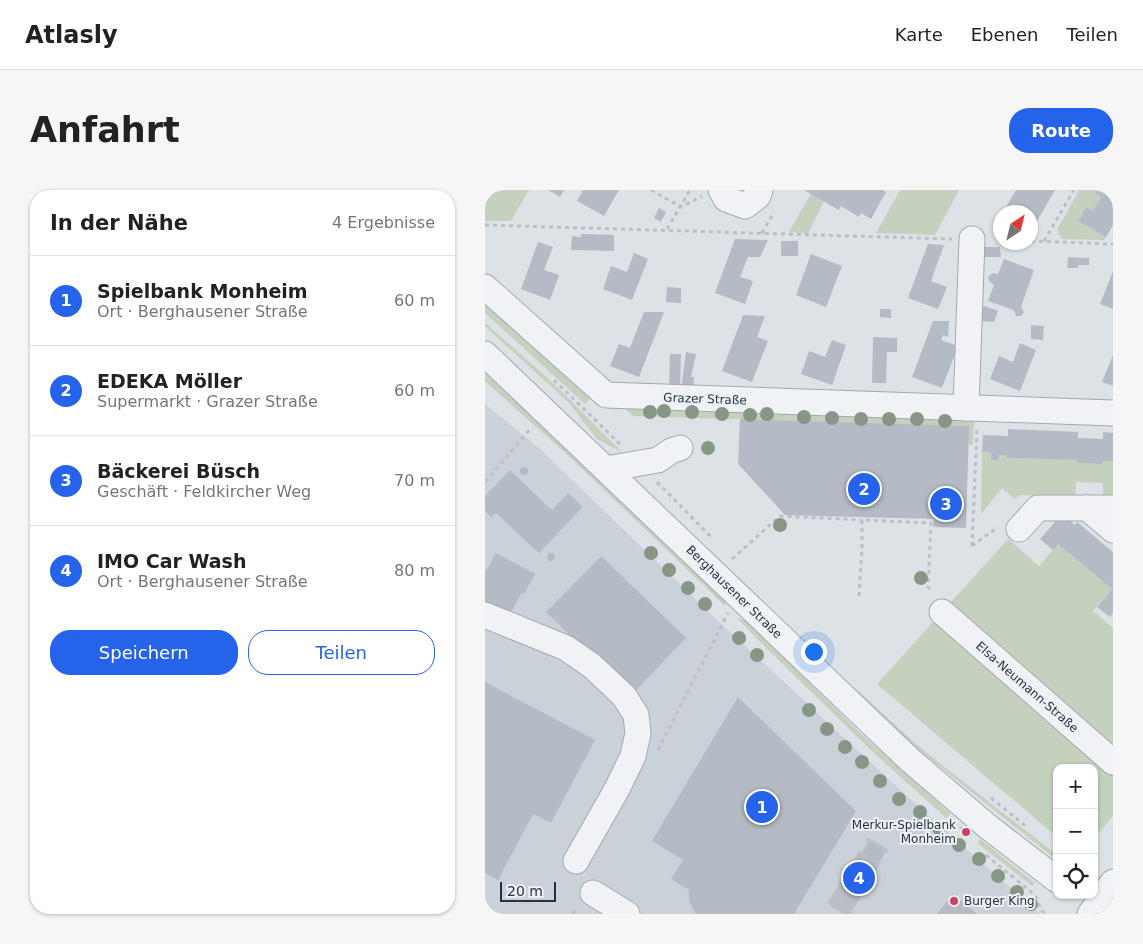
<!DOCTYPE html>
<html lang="de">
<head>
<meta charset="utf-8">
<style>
  body { margin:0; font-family:"DejaVu Sans",sans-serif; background:#f6f6f6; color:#222 }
  .controls { position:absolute; right:15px; bottom:15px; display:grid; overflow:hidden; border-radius:10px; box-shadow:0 1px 4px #0004 }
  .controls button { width:45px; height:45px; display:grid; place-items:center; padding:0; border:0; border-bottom:1px solid #e0e0e0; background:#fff; color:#222; font:25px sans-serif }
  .compass { position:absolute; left:508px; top:15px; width:45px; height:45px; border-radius:50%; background:#fff; box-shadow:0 1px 4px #0004; rotate:35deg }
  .scale { position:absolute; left:15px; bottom:12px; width:56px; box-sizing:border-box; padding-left:5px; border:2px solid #27313e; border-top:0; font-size:14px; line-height:18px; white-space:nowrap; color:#27313e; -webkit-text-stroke:4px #ecf1f5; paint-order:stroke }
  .you { position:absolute; left:328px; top:461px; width:18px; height:18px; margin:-12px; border:4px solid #fff; border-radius:50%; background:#1a73e8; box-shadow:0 0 0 8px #1a73e833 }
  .badge { display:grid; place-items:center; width:32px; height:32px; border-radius:50%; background:#2563eb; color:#fff; font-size:16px; font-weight:700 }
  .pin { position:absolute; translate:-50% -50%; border:2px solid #fff; box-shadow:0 1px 5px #0006 }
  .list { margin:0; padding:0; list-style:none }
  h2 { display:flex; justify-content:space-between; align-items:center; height:65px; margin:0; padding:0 20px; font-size:21px }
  h2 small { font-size:16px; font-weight:400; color:#767676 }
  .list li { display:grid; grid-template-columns:32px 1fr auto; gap:15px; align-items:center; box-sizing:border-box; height:90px; padding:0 20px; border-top:1px solid #e0e0e0 }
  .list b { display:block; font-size:19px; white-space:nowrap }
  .list p { margin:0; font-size:16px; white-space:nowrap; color:#767676 }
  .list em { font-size:16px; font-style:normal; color:#767676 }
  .actions { display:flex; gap:10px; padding:15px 20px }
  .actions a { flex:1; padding:11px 0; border:1px solid #2563eb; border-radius:20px; text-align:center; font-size:18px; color:#2563eb }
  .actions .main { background:#2563eb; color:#fff }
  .icon { flex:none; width:28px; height:28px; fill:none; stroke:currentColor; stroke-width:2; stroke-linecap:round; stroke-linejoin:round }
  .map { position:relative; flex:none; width:628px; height:724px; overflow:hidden; border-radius:20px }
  header { display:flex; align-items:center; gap:30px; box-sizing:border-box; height:70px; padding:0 25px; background:#fff; border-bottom:1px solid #e0e0e0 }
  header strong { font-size:24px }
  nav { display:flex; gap:28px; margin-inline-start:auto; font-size:18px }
  .intro { display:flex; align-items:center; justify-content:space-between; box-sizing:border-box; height:120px; padding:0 30px }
  h1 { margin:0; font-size:35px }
  .button { padding:12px 22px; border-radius:20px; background:#2563eb; color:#fff; font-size:18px; font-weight:700 }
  main { display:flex; gap:30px; padding:0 30px }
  aside { flex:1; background:#fff; border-radius:20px; box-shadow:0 1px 4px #0004 }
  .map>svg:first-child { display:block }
</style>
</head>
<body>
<header>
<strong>Atlasly</strong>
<nav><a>Karte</a><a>Ebenen</a><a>Teilen</a></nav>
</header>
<div class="intro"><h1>Anfahrt</h1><a class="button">Route</a></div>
<main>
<aside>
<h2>In der Nähe<small>4 Ergebnisse</small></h2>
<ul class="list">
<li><span class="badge">1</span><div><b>Spielbank Monheim</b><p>Ort · Berghausener Straße</p></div><em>60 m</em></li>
<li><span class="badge">2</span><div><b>EDEKA Möller</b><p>Supermarkt · Grazer Straße</p></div><em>60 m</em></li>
<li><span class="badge">3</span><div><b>Bäckerei Büsch</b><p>Geschäft · Feldkircher Weg</p></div><em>70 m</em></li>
<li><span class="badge">4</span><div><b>IMO Car Wash</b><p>Ort · Berghausener Straße</p></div><em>80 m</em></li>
</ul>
<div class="actions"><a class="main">Speichern</a><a>Teilen</a></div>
</aside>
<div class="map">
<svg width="628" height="724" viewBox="0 0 628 724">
  <rect width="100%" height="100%" fill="#dde2e7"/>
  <polygon fill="#cbd1d9" points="0,214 54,258 233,431 437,620 555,724 0,724"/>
  <g fill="#c4d1be">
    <polygon points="0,0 44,0 26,31 0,31"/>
    <polygon points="415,0 474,0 450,45 391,43"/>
    <polygon points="594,0 612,0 610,4 616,7 608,21 601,17 593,31 621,47 619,50 577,49 572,40"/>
    <polygon points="326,4 339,11 323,43 304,42"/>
    <polygon points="0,106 108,205 100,214 0,123"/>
    <polygon points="0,133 66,191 138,263 112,249 84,213 0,136"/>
    <polygon points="0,183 76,251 240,407 240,416 89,271 0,191"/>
    <polygon points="138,217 489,228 488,255 483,254 483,236 148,226"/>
    <polygon points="497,262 506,263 506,270 513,271 514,265 522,265 522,268 592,270 593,273 617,274 617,271 628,271 628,307 618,307 618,293 591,292 590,307 535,305 530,309 517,298 496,324"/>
    <polygon points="523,349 554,376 573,354 627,399 608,421 628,438 628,626 609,649 609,578 572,578 572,647 392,494"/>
    <polygon points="252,428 262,431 373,541 466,624 461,628 388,562 277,454"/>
    <polygon points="372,500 438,560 572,665 569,668 409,540 378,512"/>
    <polygon points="495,649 550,693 547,696 492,653"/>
  </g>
  <g fill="#b4bbc4">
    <polygon points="63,0 79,0 75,7"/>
    <polygon points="98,0 134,0 119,26 92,11"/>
    <polygon points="319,0 398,0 401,2 386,29 376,23 374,27 356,16 354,20"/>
    <polygon points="531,0 570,0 548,38 546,36 546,22 522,22 519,21"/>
    <polygon points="612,0 628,0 628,35 621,47 593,31 601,17 608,21 616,7 610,4"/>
    <polygon points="174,18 181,22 176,32 169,28"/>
    <polygon points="96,44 129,45 129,61 86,60 87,46 96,47"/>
    <polygon points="250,49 283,50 275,67 263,67 255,87 268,91 260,114 230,103"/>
    <rect x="296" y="51" width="17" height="15"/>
    <polygon points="53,52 68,57 59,80 74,85 65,110 36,99"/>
    <polygon points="443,54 459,55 446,91 462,97 453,119 423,108"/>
    <polygon points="499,57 515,57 516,67 499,67"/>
    <polygon points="149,63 163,69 147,110 118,99 126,76 142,82"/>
    <polygon points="326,64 357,76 341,117 311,105"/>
    <polygon points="583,67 604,68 604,75 593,75 593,78 582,78"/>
    <polygon points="519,69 549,80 536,117 539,122 536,126 531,126 529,120 503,111 509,95 504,91 503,87 507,83 513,84"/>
    <polygon points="628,81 628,119 615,114"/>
    <polygon points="182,97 196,98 196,113 181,112"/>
    <polygon points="499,116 513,121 509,132 493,131"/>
    <polygon points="395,119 406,119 406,128 395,127"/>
    <polygon points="159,122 179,122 154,187 125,176 134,154 145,158"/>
    <polygon points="258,125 280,126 272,147 283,151 267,192 237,181"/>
    <polygon points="448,131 464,131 463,147 458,145 456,150 473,156 457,198 427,187"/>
    <polygon points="546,135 559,136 558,150 546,149"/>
    <polygon points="388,147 412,148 412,162 402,162 401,193 387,193"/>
    <polygon points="347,150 361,155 347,195 316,184 324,161 340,167"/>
    <polygon points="535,153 551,160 535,201 505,189 514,166 528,172"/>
    <polygon points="201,162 211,164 206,187 209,187 208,201 196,199"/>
    <polygon points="185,164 196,164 195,200 184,200"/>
    <polygon points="628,165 628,196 617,192"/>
    <polygon points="255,229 484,236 481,338 448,337 449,329 300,325 253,274"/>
    <polygon points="523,239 593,242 593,248 618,249 618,242 628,243 628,271 617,271 617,274 592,273 592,270 522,268 522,265 514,265 513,271 506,270 506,263 497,262 498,245 523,246"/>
    <circle cx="39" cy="281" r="4"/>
    <polygon points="25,280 67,320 83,303 98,317 54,363 11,323 6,327 0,321 0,306"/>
    <polygon points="577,324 590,335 592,332 628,362 628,423 625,427 612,417 627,399 573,354 568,360 555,349"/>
    <circle cx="66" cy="367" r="4"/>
    <polygon points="11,363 50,384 39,404 36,403 23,429 0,416 0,383"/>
    <polygon points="116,366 201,448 146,505 61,422"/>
    <polygon points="0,492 110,550 66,633 48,624 13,690 0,683"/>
    <polygon points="253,507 371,621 309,724 211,724 204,711 204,700 186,689 198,670 167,651"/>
    <polygon points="476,636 487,645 485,647 474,638"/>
    <polygon points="385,649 402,659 364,724 359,724 345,716"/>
    <polygon points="468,704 492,724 452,724"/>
  </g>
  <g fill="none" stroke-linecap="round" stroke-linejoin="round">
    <polyline stroke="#b9bfc5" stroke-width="25" stroke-dasharray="25 12" stroke-linecap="butt" points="353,720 393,654"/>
    <defs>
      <g id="minor">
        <polyline points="236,0 241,9 260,16 273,6 275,0"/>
        <polyline points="0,97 121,205 628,223"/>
        <polyline points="0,164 425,570 502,636 572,690"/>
        <polyline points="481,218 487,49"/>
        <polyline points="121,279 173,270 186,261 195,258"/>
        <polyline points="602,318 628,340"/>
        <polyline points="534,339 553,318 628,318"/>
        <polyline points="457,422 628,572"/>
        <polyline points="0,425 81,458 107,476 139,506 151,525 153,543 148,566 132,599 91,671"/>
        <polyline points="108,703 142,724"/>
        <polyline points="605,724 628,692"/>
      </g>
    </defs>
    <use href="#minor" stroke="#a3a9b1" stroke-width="27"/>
    <g stroke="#bcc0c6" stroke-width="3" stroke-dasharray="4 4" stroke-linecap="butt">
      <polyline points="166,0 196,17 217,6"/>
      <polyline points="0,35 467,49"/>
      <polyline points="182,39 205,0"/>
      <polyline points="277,43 289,22"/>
      <polyline points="546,51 628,54"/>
      <polyline points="559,51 589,0"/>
      <polyline points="69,190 136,255"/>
      <polyline points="0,292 47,237"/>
      <polyline points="172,292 227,348"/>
      <polyline points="487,356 492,239"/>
      <polyline points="487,356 513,337"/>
      <polyline points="247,369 295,326 377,330"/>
      <polyline points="374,406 377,358 377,330 446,333 443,397 448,401"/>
      <polyline points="173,560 243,423"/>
      <polyline points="506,608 542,637"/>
      <polyline points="501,665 550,705 556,720 561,724"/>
      <polyline points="88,724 92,717"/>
    </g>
    <use href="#minor" stroke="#f0f2f6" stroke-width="25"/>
  </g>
  <g fill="#869785">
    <circle cx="179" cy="221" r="7"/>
    <circle cx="165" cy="222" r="7"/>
    <circle cx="207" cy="222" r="7"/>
    <circle cx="237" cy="224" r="7"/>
    <circle cx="282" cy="224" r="7"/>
    <circle cx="265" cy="225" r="7"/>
    <circle cx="319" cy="227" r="7"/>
    <circle cx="347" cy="228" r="7"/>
    <circle cx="376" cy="229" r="7"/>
    <circle cx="404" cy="229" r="7"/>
    <circle cx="432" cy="229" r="7"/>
    <circle cx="460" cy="231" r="7"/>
    <circle cx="223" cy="258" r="7"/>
    <circle cx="295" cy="335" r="7"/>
    <circle cx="166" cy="363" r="7"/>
    <circle cx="184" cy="380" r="7"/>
    <circle cx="436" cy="388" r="7"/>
    <circle cx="203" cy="398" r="7"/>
    <circle cx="220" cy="414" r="7"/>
    <circle cx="254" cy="448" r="7"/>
    <circle cx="272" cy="465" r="7"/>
    <circle cx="324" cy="520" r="7"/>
    <circle cx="342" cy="539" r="7"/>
    <circle cx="360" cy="557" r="7"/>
    <circle cx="377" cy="572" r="7"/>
    <circle cx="395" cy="591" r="7"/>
    <circle cx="414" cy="609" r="7"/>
    <circle cx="435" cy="622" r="7"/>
    <circle cx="454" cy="638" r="7"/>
    <circle cx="474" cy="655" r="7"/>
    <circle cx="494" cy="669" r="7"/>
    <circle cx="513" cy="686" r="7"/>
    <circle cx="532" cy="702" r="7"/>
    <circle cx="546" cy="714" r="7"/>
  </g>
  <g fill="#cf4060" stroke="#ecf1f5" stroke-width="2">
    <circle cx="481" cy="642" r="5"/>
    <circle cx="469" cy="711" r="5"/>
  </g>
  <g text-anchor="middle" stroke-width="4" stroke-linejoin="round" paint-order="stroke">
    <g font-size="12" fill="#27313e" stroke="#ecf1f5">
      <text transform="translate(220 209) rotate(2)" y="4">Grazer Straße</text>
      <text transform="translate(249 402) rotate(44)" y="4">Berghausener Straße</text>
      <text transform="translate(542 497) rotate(41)" y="4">Elsa-Neumann-Straße</text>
    </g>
    <g font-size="12" fill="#27313e" stroke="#ecf1f5" text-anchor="end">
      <text x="471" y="639">Merkur-Spielbank<tspan x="471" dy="14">Monheim</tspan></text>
      <text x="479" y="715" text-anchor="start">Burger King</text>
    </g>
  </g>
</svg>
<div class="controls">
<button>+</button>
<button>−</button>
<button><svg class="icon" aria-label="locate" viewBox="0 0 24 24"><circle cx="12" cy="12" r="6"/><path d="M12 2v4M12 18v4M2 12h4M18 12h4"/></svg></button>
</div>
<svg class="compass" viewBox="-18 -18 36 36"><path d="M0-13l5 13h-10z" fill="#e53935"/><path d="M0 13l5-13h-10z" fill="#767676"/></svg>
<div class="scale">20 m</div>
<div class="you"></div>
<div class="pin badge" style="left:277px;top:617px">1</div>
<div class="pin badge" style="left:379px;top:299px">2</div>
<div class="pin badge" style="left:461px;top:314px">3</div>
<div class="pin badge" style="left:374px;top:688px">4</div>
</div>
</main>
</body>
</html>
